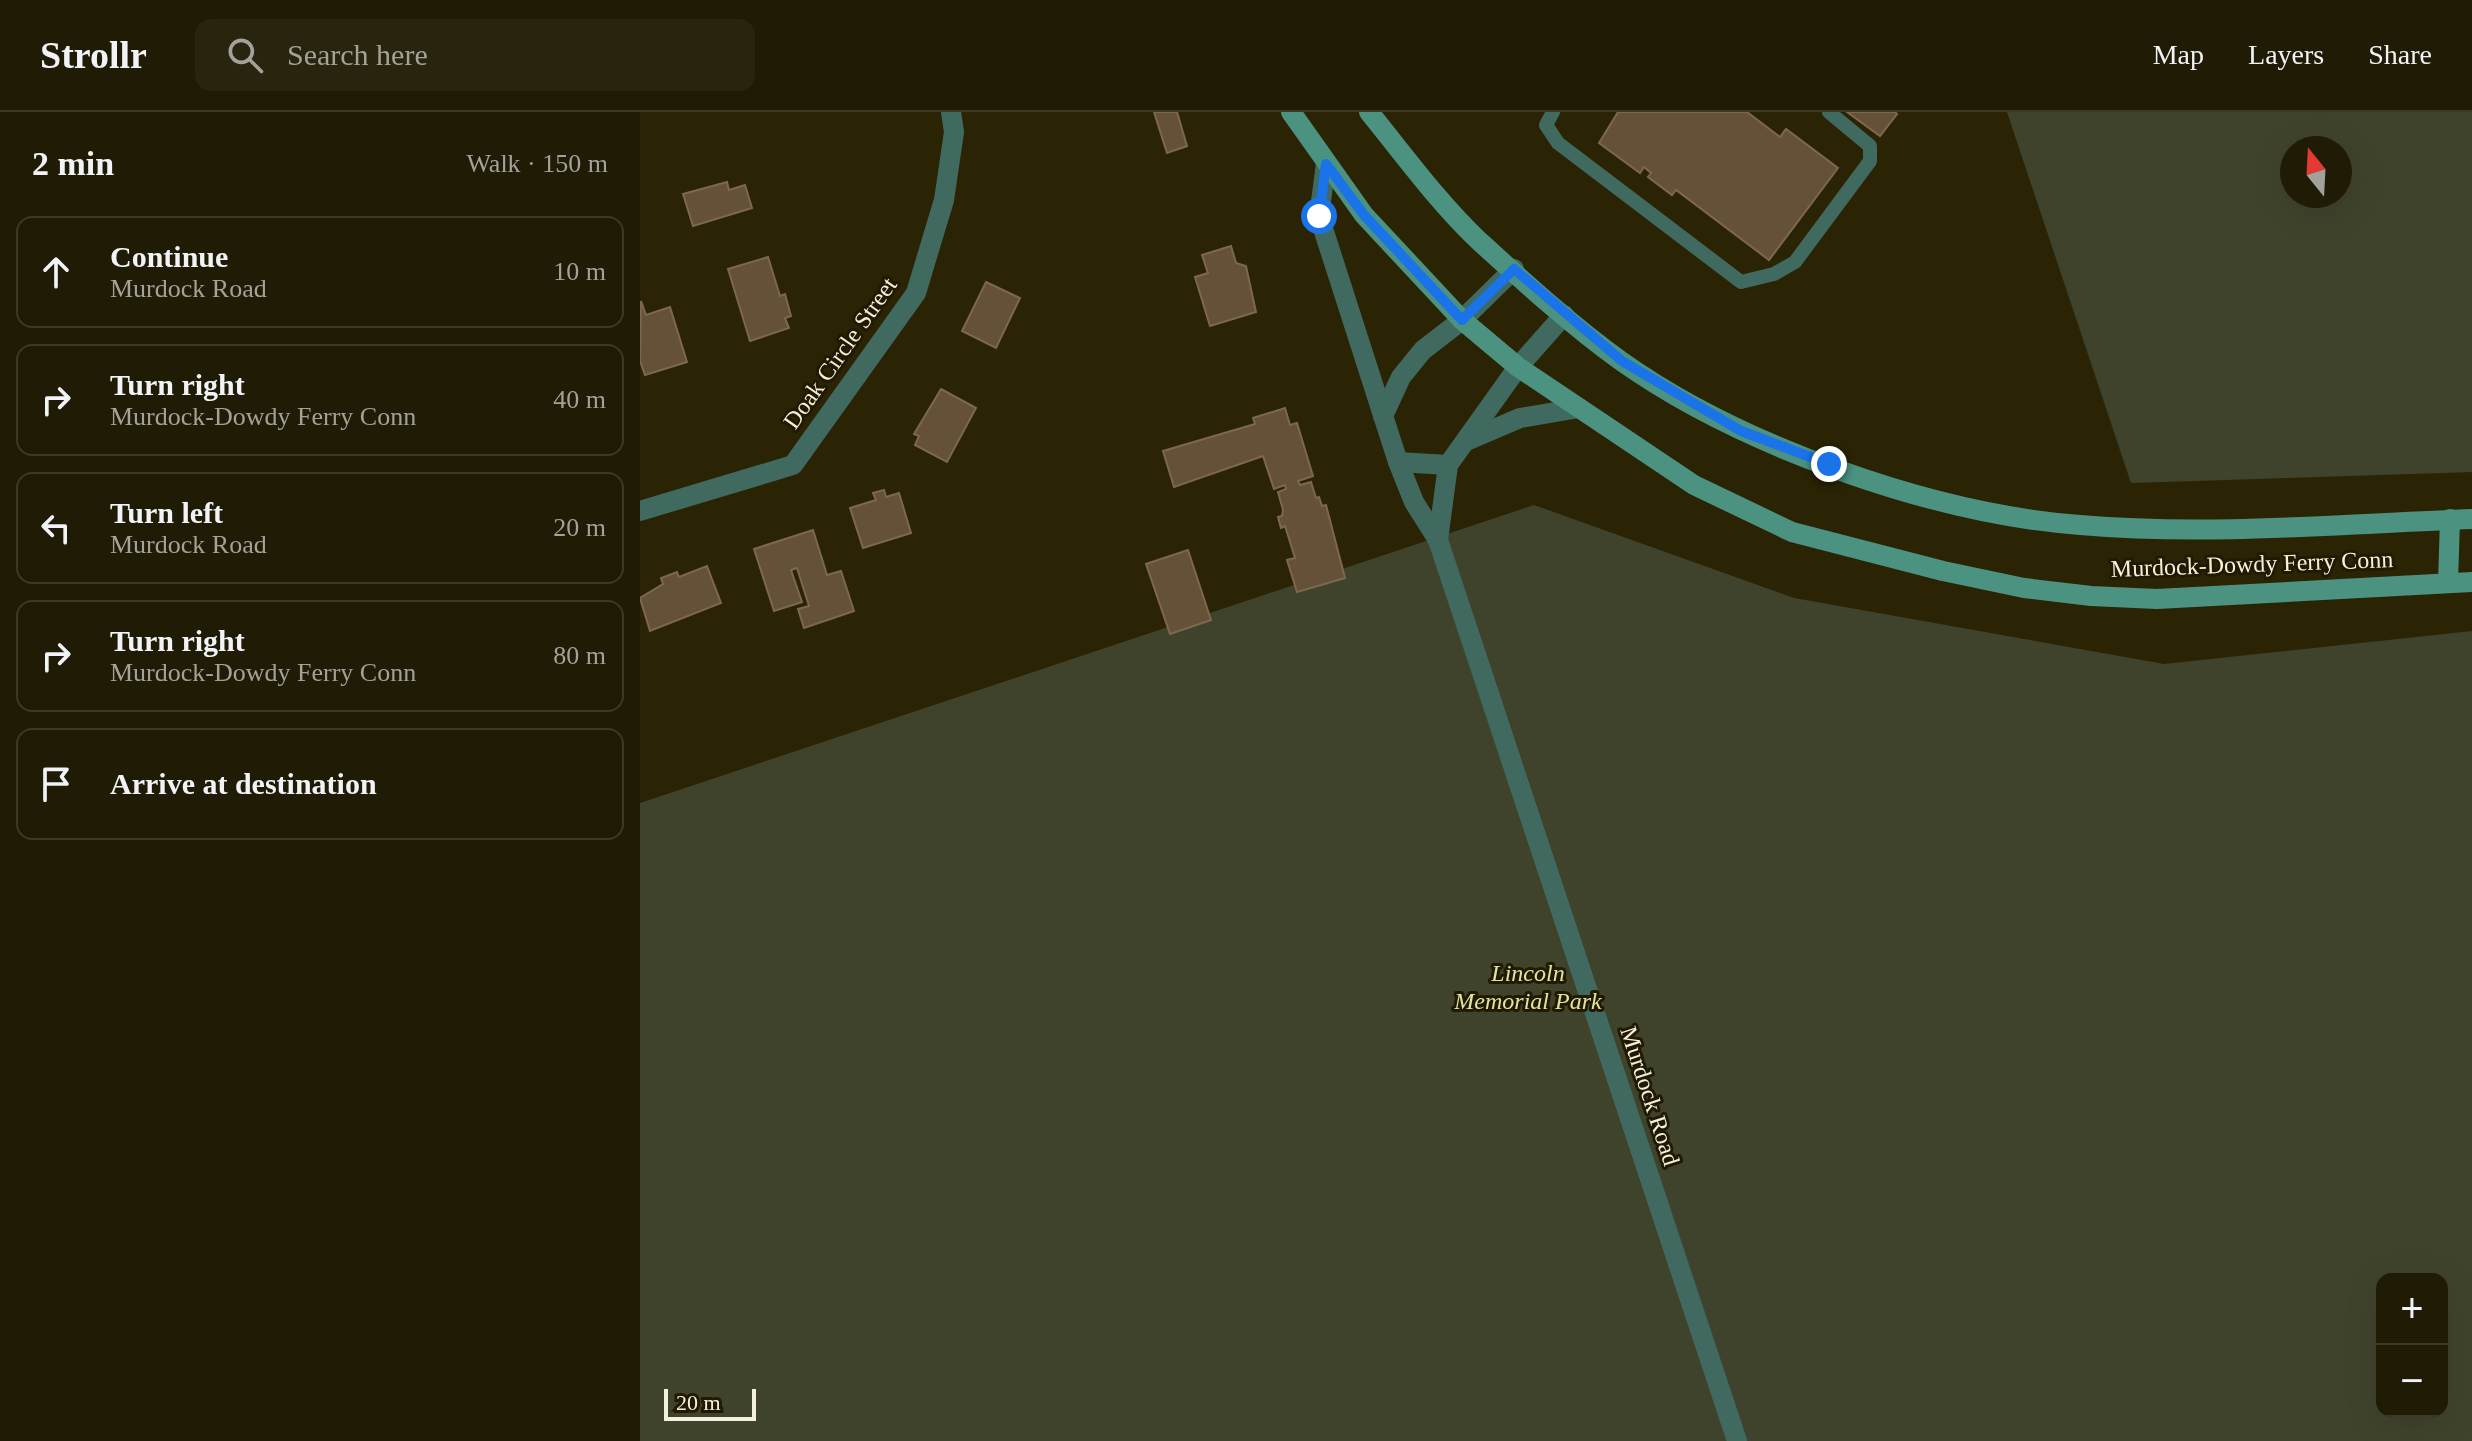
<!DOCTYPE html>
<html lang="en">
<head>
<meta charset="utf-8">
<style>
  body { margin:0; font-family:Georgia,serif; background:#28240e; color:#f1f3f6 }
  .controls { position:absolute; right:24px; bottom:24px; display:grid; overflow:hidden; border-radius:16px; box-shadow:0 8px 32px #0002 }
  .controls button { width:72px; height:72px; display:grid; place-items:center; padding:0; border:0; border-bottom:2px solid #3d3926; background:#201b04; color:#f1f3f6; font:40px sans-serif }
  .compass { position:absolute; left:1640px; top:24px; width:72px; height:72px; border-radius:50%; background:#201b04; box-shadow:0 8px 32px #0002; rotate:342deg }
  .scale { position:absolute; left:24px; bottom:20px; width:92px; box-sizing:border-box; padding-left:8px; border:4px solid #f4f0de; border-top:0; font-size:22px; line-height:28px; white-space:nowrap; color:#f4f0de; -webkit-text-stroke:6px #211a00; paint-order:stroke }
  .stop { position:absolute; width:24px; height:24px; margin:-18px; border:6px solid #1a73e8; border-radius:50%; background:#fff }
  .stop.end { background:#1a73e8; border-color:#fff; box-shadow:0 2px 8px #0008 }
  .list { margin:0; padding:0; list-style:none }
  h2 { display:flex; justify-content:space-between; align-items:center; height:104px; margin:0; padding:0 32px; font-size:34px }
  h2 small { font-size:26px; font-weight:400; color:#a2a19a }
  .list li { display:grid; grid-template-columns:52px 1fr auto; gap:24px; align-items:center; box-sizing:border-box; height:112px; margin:0 16px 16px; padding:0 16px; border:2px solid #3d3926; border-radius:16px }
  .list b { display:block; font-size:30px; white-space:nowrap }
  .list p { margin:0; font-size:26px; white-space:nowrap; color:#a2a19a }
  .list em { font-size:26px; font-style:normal; color:#a2a19a }
  .icon { flex:none; width:44px; height:44px; fill:none; stroke:currentColor; stroke-width:2; stroke-linecap:round; stroke-linejoin:round }
  .map { position:relative; flex:none; width:1832px; height:1329px; overflow:hidden }
  header { display:flex; align-items:center; gap:48px; box-sizing:border-box; height:112px; padding:0 40px; background:#201b04; border-bottom:2px solid #3d3926 }
  header strong { font-size:38px }
  nav { display:flex; gap:44px; margin-inline-start:auto; font-size:28px }
  .search { width:560px; height:72px; background:#28240e; display:flex; align-items:center; gap:20px; box-sizing:border-box; padding:0 28px; border-radius:16px; color:#a2a19a; font-size:30px }
  main { display:flex }
  aside { flex:1; background:#201b04 }
  .map>svg:first-child { display:block }
</style>
</head>
<body>
<header>
<strong>Strollr</strong>
<div class="search"><svg class="icon" aria-label="search" viewBox="0 0 24 24"><circle cx="10" cy="10" r="6"/><path d="M15 15l6 6"/></svg>Search here</div>
<nav><a>Map</a><a>Layers</a><a>Share</a></nav>
</header>
<main>
<aside>
<h2>2 min<small>Walk · 150 m</small></h2>
<ul class="list">
<li><svg class="icon" aria-label="ahead" viewBox="0 0 24 24"><path d="M12 20V5M6 11l6-6 6 6"/></svg><div><b>Continue</b><p>Murdock Road</p></div><em>10 m</em></li>
<li><svg class="icon" aria-label="right" viewBox="0 0 24 24"><path d="M7 20v-9h11M14 6l5 5-5 5"/></svg><div><b>Turn right</b><p>Murdock-Dowdy Ferry Conn</p></div><em>40 m</em></li>
<li><svg class="icon" aria-label="left" viewBox="0 0 24 24"><path d="M17 20v-9H6M10 6l-5 5 5 5"/></svg><div><b>Turn left</b><p>Murdock Road</p></div><em>20 m</em></li>
<li><svg class="icon" aria-label="right" viewBox="0 0 24 24"><path d="M7 20v-9h11M14 6l5 5-5 5"/></svg><div><b>Turn right</b><p>Murdock-Dowdy Ferry Conn</p></div><em>80 m</em></li>
<li><svg class="icon" aria-label="arrive" viewBox="0 0 24 24"><path d="M6 21V4h12l-3 4 3 4H6"/></svg><div><b>Arrive at destination</b></div></li>
</ul>
</aside>
<div class="map">
<svg width="1832" height="1329" viewBox="0 0 1832 1329">
  <rect width="100%" height="100%" fill="#2a2405"/>
  <g fill="#40432c" fill-rule="evenodd">
    <path d="M1367,0H1832V360L1491,371ZM1652,36H1700V84H1652Z"/>
    <path d="M894,393L1154,486L1524,552L1832,519V1329H0V691ZM1742,1167H1802V1299H1742Z"/>
  </g>
  <g fill="#655137" stroke="#7d684d" stroke-width="2">
    <polygon points="514,0 537,0 547,34 527,41"/>
    <polygon points="978,0 1107,0 1140,25 1146,17 1198,56 1129,148 1036,78 1032,83 1008,65 1011,61 1004,55 1000,61 959,31"/>
    <polygon points="1207,0 1255,0 1257,2 1240,24"/>
    <polygon points="87,70 89,78 105,73 112,96 53,114 43,82"/>
    <polygon points="591,134 596,151 606,154 616,200 570,214 555,165 568,161 562,143"/>
    <polygon points="128,145 140,184 145,182 151,204 145,206 149,216 110,229 88,157"/>
    <polygon points="346,170 380,186 356,236 322,219"/>
    <polygon points="1,189 6,203 30,195 47,250 5,263 0,249"/>
    <polygon points="301,277 336,296 307,350 275,333 279,324 274,322"/>
    <polygon points="645,296 650,313 657,311 673,364 658,369 660,373 671,370 676,386 679,385 682,394 686,393 705,466 657,480 647,448 655,446 645,414 641,416 638,405 642,404 643,398 638,380 646,377 645,373 634,377 623,344 534,375 523,339 615,312 613,306"/>
    <polygon points="244,378 246,385 259,381 271,421 223,436 210,396 236,388 233,381"/>
    <polygon points="173,418 187,463 201,459 214,499 164,516 158,497 169,494 157,456 151,458 162,490 134,499 114,437"/>
    <polygon points="548,438 571,508 530,522 506,452"/>
    <polygon points="67,454 81,491 10,519 0,486 23,472 21,466 37,460 39,465"/>
  </g>
  <g fill="none" stroke-linecap="round" stroke-linejoin="round">
    <polyline stroke="#406a5f" stroke-width="14" points="913,0 906,13 918,31 1101,170 1134,162 1155,150 1230,49 1230,34 1189,0"/>
    <g stroke="#406a5f" stroke-width="20">
      <polyline points="686,52 679,104 758,350 774,390 798,428 1097,1329"/>
      <polyline points="743,304 761,265 783,238 822,208 874,157"/>
      <polyline points="826,329 880,306 939,296"/>
      <polyline points="758,350 808,353"/>
      <polyline points="0,399 153,353 276,181 304,88 314,20 311,0"/>
      <polyline points="798,428 808,353 878,255 924,203"/>
    </g>
    <g stroke="#4b9281" stroke-width="20">
      <polyline points="651,0 724,103 822,208 878,255 1054,373 1152,420 1303,459 1384,476 1451,484 1517,487 1832,470"/>
      <path d="M729,0C764,43 798,90 838,128C883,169 931,213 981,249C1101,334 1293,402 1440,413C1570,424 1702,412 1832,407"/>
      <polyline points="1808,471 1810,407"/>
    </g>
  </g>
  <g fill="none" stroke-linecap="round" stroke-linejoin="round">
    <polyline stroke="#1a73e8" stroke-width="10" points="679,104 686,52 724,103 822,208 874,157 982,249 1101,319 1189,352"/>
  </g>
  <g text-anchor="middle" stroke-width="6" stroke-linejoin="round" paint-order="stroke">
    <g font-size="24" fill="#f4f0de" stroke="#211a00">
      <text transform="translate(200 241) rotate(-55)" y="8">Doak Circle Street</text>
      <text transform="translate(1612 452) rotate(-2)" y="8">Murdock-Dowdy Ferry Conn</text>
      <text transform="translate(1010 984) rotate(72)" y="8">Murdock Road</text>
    </g>
    <g font-size="24" font-style="italic" fill="#dee6a6" stroke="#211a00">
      <text x="888" y="869">Lincoln<tspan x="888" dy="28">Memorial Park</tspan></text>
    </g>
  </g>
</svg>
<div class="controls">
<button>+</button>
<button>−</button>
</div>
<svg class="compass" viewBox="-18 -18 36 36"><path d="M0-13l5 13h-10z" fill="#e53935"/><path d="M0 13l5-13h-10z" fill="#a2a19a"/></svg>
<div class="scale">20 m</div>
<div class="stop" style="left:679px;top:104px"></div>
<div class="stop end" style="left:1189px;top:352px"></div>
</div>
</main>
</body>
</html>
